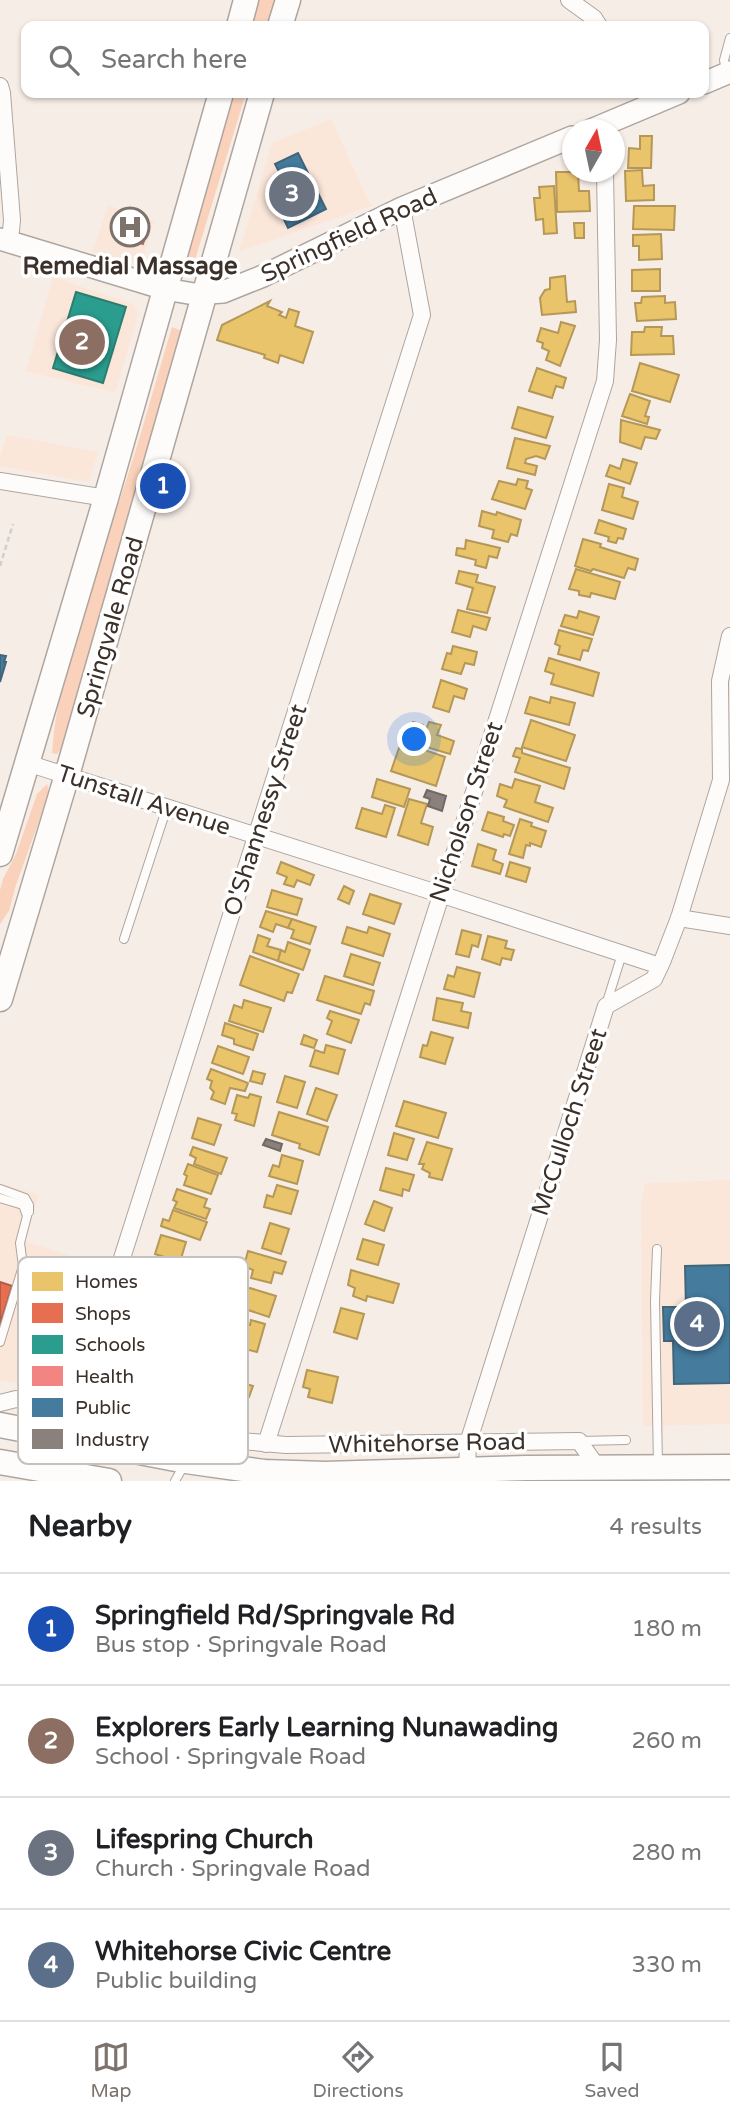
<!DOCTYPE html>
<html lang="en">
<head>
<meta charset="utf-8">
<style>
  body { margin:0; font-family:"Varela Round",sans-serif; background:#f6f6f6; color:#202124 }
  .compass { position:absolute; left:562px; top:119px; width:63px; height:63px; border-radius:50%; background:#fff; box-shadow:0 2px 5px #0004; rotate:9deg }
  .you { position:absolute; left:415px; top:740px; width:24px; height:24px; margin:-18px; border:5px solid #fff; border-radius:50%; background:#1a73e8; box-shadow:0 0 0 10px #1a73e833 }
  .badge { display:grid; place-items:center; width:46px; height:46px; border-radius:50%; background:#7d736c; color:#fff; font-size:23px; font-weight:700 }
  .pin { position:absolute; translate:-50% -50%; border:4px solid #fff; box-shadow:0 2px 7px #0006 }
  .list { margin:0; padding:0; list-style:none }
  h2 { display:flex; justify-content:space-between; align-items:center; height:91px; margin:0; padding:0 28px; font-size:30px }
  h2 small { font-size:23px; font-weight:400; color:#757577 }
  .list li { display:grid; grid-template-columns:46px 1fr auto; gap:21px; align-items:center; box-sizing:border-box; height:112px; padding:0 28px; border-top:2px solid #e0e0e0 }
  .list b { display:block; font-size:26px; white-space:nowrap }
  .list p { margin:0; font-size:23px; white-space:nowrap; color:#757577 }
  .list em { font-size:23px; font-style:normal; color:#757577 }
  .icon { flex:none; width:38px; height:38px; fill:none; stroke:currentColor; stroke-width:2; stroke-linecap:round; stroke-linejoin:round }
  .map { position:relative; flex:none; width:730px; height:1481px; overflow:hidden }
  .search { position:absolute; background:#fff; box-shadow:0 2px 5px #0004; left:21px; right:21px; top:21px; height:77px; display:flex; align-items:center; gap:18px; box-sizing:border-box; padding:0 24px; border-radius:14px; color:#757577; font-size:26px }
  .sheet { height:539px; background:#fff }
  nav { display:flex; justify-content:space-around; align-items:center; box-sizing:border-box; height:98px; border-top:2px solid #e0e0e0; background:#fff; font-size:19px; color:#757577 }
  nav a { display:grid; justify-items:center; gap:4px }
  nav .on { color:#7d736c }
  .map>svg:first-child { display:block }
</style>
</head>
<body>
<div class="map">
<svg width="730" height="1481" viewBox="0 0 730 1481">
  <rect width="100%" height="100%" fill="#f7ede7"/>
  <g fill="#fbe6da">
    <polygon points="331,119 371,206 239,252 272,143"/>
    <polygon points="108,205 154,221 141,266 93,251"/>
    <polygon points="53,277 133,304 139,313 115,393 26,371"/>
    <polygon points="7,435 98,452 89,482 0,466 0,458"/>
    <polygon points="730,1180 730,1424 643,1426 641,1203 645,1183"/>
    <polygon points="0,1183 39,1195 24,1241 99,1265 60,1391 0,1380"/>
  </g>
  <g fill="#fad2bb">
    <polygon points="257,0 276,0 268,26 250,26"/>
    <polygon points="232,93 246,93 194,263 185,261"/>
    <path d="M172,327L182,331L63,747L57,754L52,753C59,665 92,578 121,496C140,440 155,383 172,327Z"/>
    <polygon points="47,784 49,793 16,885 9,911 0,924 0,890 3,879 16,854 37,794"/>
  </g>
  <g fill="#e9c46a" stroke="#b59857" stroke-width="2">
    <polygon points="640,136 652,136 651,168 628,168 629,148 640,149"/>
    <polygon points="642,170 643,186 654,185 654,200 626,201 625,171"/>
    <polygon points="556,172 578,172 579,191 589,191 590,211 557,212"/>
    <polygon points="554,186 557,233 544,234 543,219 536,220 534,198 540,198 539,187"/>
    <polygon points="634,206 675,206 674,230 633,229"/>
    <polygon points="574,223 584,223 584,238 575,238"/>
    <polygon points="661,234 662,259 639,260 639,246 633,246 633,235"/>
    <polygon points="660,269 660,291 632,291 632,270"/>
    <polygon points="565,276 567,302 575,301 576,312 542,315 540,298 545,290 550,289 550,278"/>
    <polygon points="665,296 665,303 675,302 676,319 637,321 635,303 641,303 642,297"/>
    <polygon points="270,301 267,306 282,312 279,315 286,318 289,309 299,312 295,326 313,332 303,363 280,355 278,363 264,358 265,355 217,340 222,325"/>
    <polygon points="561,322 575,326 560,366 546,360 549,351 542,348 543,343 537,341 541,328 558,333"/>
    <polygon points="645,327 662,327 661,336 673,336 674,354 631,355 632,332 644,332"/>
    <polygon points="640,363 679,375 670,402 632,391"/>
    <polygon points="537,368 566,378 563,388 556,386 552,398 529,391"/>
    <polygon points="630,394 650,401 645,416 649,417 647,424 622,416"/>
    <polygon points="518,407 553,417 546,438 512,428"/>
    <polygon points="621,420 660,430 656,439 645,437 641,449 620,442"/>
    <polygon points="515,438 550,446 545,459 536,456 526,459 525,463 537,466 535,475 507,468"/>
    <polygon points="623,459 637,463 630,484 606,476 610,465 620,469"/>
    <polygon points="518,479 528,481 526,488 532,490 525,509 492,499 499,481 516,485"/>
    <polygon points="609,484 624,488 622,497 638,502 633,519 602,510"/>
    <polygon points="482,511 496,515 497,512 521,520 517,536 511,534 508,542 492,538 494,530 479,526"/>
    <polygon points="599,520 626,529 623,539 618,538 616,543 608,541 609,537 595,533"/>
    <polygon points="583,539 601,544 600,547 638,559 635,570 628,568 624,578 593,569 591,571 575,566"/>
    <polygon points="466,540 500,548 497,558 489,556 486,568 475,565 476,560 456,555 457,548 465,549"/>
    <polygon points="576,569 620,582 615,599 591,593 590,597 579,595 579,591 569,589"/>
    <polygon points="459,571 478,575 476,582 495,587 487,613 467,609 473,588 456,583"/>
    <polygon points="458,610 490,618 486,630 473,626 470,637 452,632"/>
    <polygon points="579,611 599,617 593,635 561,626 565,615 577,618"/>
    <polygon points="559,630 592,639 588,651 583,650 580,660 558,654 560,646 555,644"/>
    <polygon points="453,646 477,652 474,665 465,663 461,674 442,669 447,653 451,654"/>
    <polygon points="549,658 599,673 593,696 551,684 554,674 545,671"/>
    <polygon points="441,680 467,689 464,699 454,696 449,712 433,707"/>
    <polygon points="530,697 550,703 551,697 575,703 569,725 525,713"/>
    <polygon points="531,720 575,735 566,761 522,747"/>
    <polygon points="413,722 423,725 421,731 425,732 429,722 441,725 437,735 454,741 450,754 406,741"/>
    <polygon points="399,748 417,754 419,748 445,757 436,786 391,771"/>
    <polygon points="516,748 522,749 522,753 570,768 564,789 515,772 520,758 513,756"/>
    <polygon points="377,779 410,789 404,807 372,797"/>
    <polygon points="515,779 540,786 535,802 553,808 548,822 504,807 507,800 497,796 500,784 512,788"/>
    <polygon points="409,799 427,804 421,823 433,827 428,845 398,835"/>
    <polygon points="385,805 395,808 386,837 356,828 362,808 382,814"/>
    <polygon points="488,812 504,817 503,821 514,825 510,836 504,834 503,837 482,830"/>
    <polygon points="520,819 532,823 531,826 546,831 541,847 530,843 530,846 526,845 523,858 509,854"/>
    <polygon points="478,844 496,850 493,860 503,864 500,874 472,866"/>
    <polygon points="281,862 314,875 310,885 297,880 294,887 284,884 287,877 277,873"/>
    <polygon points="510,862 530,868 526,882 506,876"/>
    <polygon points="344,886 354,891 349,904 338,899"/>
    <polygon points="272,890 302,899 297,915 267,907"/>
    <polygon points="370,894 401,904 394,924 363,914"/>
    <polygon points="266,911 292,919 288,928 276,924 273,932 260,927"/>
    <polygon points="292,919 316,927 310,944 291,938 294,930 288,928"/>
    <polygon points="347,927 367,933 369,927 390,934 383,956 342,943"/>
    <polygon points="462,930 481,935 478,947 472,945 469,957 456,954"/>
    <polygon points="258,935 270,939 267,946 281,950 278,961 253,952"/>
    <polygon points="488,936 507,941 505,948 514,950 511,960 502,958 500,965 482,959"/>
    <polygon points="288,942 310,950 303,970 278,961 281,950 285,952"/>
    <polygon points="351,954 380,963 373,985 344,976"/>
    <polygon points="250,956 299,974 292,993 287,992 284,1001 240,985"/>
    <polygon points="457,967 480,973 474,997 444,989 448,975 454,977"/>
    <polygon points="325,976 374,991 370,1005 365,1003 361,1014 317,1000"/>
    <polygon points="437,998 463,1003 461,1011 471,1013 468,1028 433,1020"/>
    <polygon points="244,1000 271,1008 263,1032 229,1021 234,1005 242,1008"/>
    <polygon points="330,1011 359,1020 351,1043 327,1034 332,1021 327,1018"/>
    <polygon points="225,1023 258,1034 253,1050 234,1044 234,1039 222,1035"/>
    <polygon points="431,1032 453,1038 445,1064 420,1057 423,1045 427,1046"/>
    <polygon points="304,1035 317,1040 314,1048 301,1044"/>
    <polygon points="326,1045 345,1050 338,1074 310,1066 315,1050 324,1053"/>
    <polygon points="218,1046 249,1057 243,1074 212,1063"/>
    <polygon points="211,1069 248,1083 245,1091 230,1088 225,1104 211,1099 214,1092 210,1088 212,1081 207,1079"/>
    <polygon points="253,1071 265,1074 262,1084 250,1081"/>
    <polygon points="285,1076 305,1082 297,1108 277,1102"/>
    <polygon points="316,1088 337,1095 327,1121 307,1114"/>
    <polygon points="250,1094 261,1097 254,1126 235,1120 237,1114 232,1113 237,1095 248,1098"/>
    <polygon points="404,1101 446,1113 438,1138 396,1126"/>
    <polygon points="279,1112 328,1127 319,1155 299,1148 300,1144 272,1135"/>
    <polygon points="198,1118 221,1125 214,1145 192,1138"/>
    <polygon points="394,1133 414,1139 407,1160 388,1155"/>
    <polygon points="427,1142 452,1149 442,1180 429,1177 430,1173 422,1169 424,1164 419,1164"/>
    <polygon points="193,1147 227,1158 221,1174 194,1164 196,1158 190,1155"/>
    <polygon points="282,1155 303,1161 297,1184 269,1176 273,1165 279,1167"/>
    <polygon points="188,1164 218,1175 211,1194 184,1185 187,1176 184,1174"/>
    <polygon points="386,1168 414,1175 409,1191 403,1189 402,1196 380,1190"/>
    <polygon points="277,1185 298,1191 291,1214 264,1207 267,1195 273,1197"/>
    <polygon points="177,1189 207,1199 204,1207 210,1209 206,1219 174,1208 177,1202 173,1200"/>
    <polygon points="374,1201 392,1208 384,1231 365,1224"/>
    <polygon points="173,1210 207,1222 200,1240 161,1226 163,1219 169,1221"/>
    <polygon points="270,1223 289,1229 281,1254 262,1248"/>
    <polygon points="161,1235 186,1242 180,1262 155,1254"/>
    <polygon points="363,1239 384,1245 378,1265 357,1259"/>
    <polygon points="248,1251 286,1262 282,1274 274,1272 271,1283 251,1278 253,1270 244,1266"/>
    <polygon points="351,1270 399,1284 393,1303 367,1296 366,1301 353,1296 355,1288 348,1285"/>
    <polygon points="250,1288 276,1296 269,1317 236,1306 241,1292"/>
    <polygon points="341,1308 364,1314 357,1339 334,1332"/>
    <polygon points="251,1320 265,1324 257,1352 245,1349 245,1344 239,1342 236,1345 221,1341 225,1328 235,1331 239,1322 250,1325"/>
    <polygon points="307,1370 338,1377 332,1403 308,1397 310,1389 303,1387"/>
    <polygon points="224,1378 253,1386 249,1397 241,1395 239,1403 218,1398"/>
  </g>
  <polygon fill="#e76f51" stroke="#b45c45" stroke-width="2" points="0,1282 12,1286 0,1324"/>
  <polygon fill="#2a9d8f" stroke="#2f7d71" stroke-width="2" points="76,292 126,307 103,383 53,368"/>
  <polygon fill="#f28482" stroke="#bb6b68" stroke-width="2" points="123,216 149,224 143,244 127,239 126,243 116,240"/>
  <g fill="#457b9d" stroke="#42657a" stroke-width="2">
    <polygon points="298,153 326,209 288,228 274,198 289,191 275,164"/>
    <polygon points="0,655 6,656 4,662 6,662 0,682"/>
    <polygon points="730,1265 730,1383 674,1384 673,1341 664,1341 663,1307 686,1307 685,1266"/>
  </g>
  <g fill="#8a817c" stroke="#736963" stroke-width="2">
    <polygon points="427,790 446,796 442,811 428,806 430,799 424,797"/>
    <polygon points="266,1139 282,1144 280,1151 263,1145"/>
  </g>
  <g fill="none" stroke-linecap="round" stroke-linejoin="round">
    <defs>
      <g id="service">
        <polyline points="726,70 724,60 730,38"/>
        <polyline points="124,939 167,807"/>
        <polyline points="606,1005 622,954"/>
        <polyline points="0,1189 25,1198 29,1205 29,1212"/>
        <polyline points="0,1198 23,1205 27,1216 20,1243 23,1266 0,1342"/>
        <polyline points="657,1249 655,1301 658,1466"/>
        <polyline points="579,1441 626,1440"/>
        <polyline points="175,1481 184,1465"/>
      </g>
      <g id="minor">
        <polyline points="569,0 594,18 599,26"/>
        <polyline points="0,86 2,93 12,220 11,231 8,241"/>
        <polyline points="0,481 106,498"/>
        <polyline points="27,763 440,894 660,966"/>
        <polyline points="679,918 730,926"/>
        <polyline points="0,1403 16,1399 241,1441 286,1445 579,1441 598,1468"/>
        <polyline points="74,1409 422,315 402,208"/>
        <polyline points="266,1444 605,381 608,340 605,172"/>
        <polyline points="467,1470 468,1443 606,1006 654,979 662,962 679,918 721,780 720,681 730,636"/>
      </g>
      <g id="secondary">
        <polyline points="704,83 730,72"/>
        <polyline points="591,130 679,93"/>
        <polyline points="0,239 165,289 194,294 223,292 263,276 402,208 572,137"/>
      </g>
      <g id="trunk">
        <polyline points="239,26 246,0"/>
        <polyline points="280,26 288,0"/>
        <polyline points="0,854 106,498 221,93"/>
        <polyline points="0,999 67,775 262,93"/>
        <polyline points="0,1425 186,1461 264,1472 325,1474 527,1468 730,1467"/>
        <polyline points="0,1462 109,1481"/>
      </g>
    </defs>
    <use href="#service" stroke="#aea59f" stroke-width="10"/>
    <use href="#minor" stroke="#aea59f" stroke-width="18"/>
    <use href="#secondary" stroke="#aea59f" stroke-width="24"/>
    <use href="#trunk" stroke="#aea59f" stroke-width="27"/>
    <polyline stroke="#d2cecb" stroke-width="2.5" stroke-dasharray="5 3.5" stroke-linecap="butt" points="0,566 13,524"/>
    <use href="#service" stroke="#fefcfb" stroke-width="8"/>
    <use href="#minor" stroke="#fefcfb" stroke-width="16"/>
    <use href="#secondary" stroke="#fefcfb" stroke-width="21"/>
    <use href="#trunk" stroke="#fefcfb" stroke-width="24"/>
  </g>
  <defs>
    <symbol id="hospital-ring" viewBox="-11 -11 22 22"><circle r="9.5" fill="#fff" stroke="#7d736c" stroke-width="1.5"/><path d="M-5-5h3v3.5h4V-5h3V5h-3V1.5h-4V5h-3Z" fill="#7d736c"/></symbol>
  </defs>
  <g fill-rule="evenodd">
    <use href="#hospital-ring" x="108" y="205" width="44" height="44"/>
  </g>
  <g text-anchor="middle" stroke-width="7" stroke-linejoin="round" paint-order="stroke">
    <g font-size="24" fill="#3c312a" stroke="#fff">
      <text transform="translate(349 235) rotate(-25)" y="8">Springfield Road</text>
      <text transform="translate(110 627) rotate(-74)" y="8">Springvale Road</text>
      <text transform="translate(144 800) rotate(18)" y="8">Tunstall Avenue</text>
      <text transform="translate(265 810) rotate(-72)" y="8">O'Shannessy Street</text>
      <text transform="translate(466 812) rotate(-72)" y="8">Nicholson Street</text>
      <text transform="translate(569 1122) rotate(-72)" y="8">McCulloch Street</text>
      <text transform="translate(427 1443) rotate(-1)" y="8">Whitehorse Road</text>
    </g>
    <g font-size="24" font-weight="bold" fill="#3c312a" stroke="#fff">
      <text x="130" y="274">Remedial Massage</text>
    </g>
  </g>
  <rect x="18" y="1257" width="230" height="207" rx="10" fill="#fff" stroke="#c4c1bf" stroke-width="2"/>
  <rect x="32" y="1272" width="31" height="19" fill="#e9c46a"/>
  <rect x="32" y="1303" width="31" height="20" fill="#e76f51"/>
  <rect x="32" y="1335" width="31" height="19" fill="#2a9d8f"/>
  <rect x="32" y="1366" width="31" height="20" fill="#f28482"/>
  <rect x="32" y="1398" width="31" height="19" fill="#457b9d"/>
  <rect x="32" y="1429" width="31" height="20" fill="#8a817c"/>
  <g font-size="19" fill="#3c312a">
    <text x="75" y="1288">Homes</text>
    <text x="75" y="1320">Shops</text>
    <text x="75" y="1351">Schools</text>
    <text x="75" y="1383">Health</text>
    <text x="75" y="1414">Public</text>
    <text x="75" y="1446">Industry</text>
  </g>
</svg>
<svg class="compass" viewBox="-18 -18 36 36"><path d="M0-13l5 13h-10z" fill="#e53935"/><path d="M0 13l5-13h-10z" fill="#757577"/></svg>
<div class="you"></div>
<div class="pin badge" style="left:163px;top:486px;background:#1a4fb4">1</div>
<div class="pin badge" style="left:82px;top:342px;background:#8d6e63">2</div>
<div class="pin badge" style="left:292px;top:194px;background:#6b7280">3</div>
<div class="pin badge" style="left:697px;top:1324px;background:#5c6f8a">4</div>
<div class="search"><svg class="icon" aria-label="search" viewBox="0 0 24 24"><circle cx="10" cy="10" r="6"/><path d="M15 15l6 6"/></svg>Search here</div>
</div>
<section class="sheet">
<h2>Nearby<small>4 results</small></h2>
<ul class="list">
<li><span class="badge" style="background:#1a4fb4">1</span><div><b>Springfield Rd/Springvale Rd</b><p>Bus stop · Springvale Road</p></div><em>180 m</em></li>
<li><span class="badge" style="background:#8d6e63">2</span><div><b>Explorers Early Learning Nunawading</b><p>School · Springvale Road</p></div><em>260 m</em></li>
<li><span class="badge" style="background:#6b7280">3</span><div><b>Lifespring Church</b><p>Church · Springvale Road</p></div><em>280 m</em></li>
<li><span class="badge" style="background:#5c6f8a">4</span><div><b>Whitehorse Civic Centre</b><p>Public building</p></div><em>330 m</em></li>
</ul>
</section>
<nav>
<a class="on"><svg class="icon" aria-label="map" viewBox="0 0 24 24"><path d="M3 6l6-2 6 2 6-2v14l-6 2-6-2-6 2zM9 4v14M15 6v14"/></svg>Map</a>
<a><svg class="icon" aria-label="directions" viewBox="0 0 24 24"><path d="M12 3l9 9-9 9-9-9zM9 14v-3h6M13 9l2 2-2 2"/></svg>Directions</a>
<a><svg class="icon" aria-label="saved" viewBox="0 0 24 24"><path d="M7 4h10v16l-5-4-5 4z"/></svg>Saved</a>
</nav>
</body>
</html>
